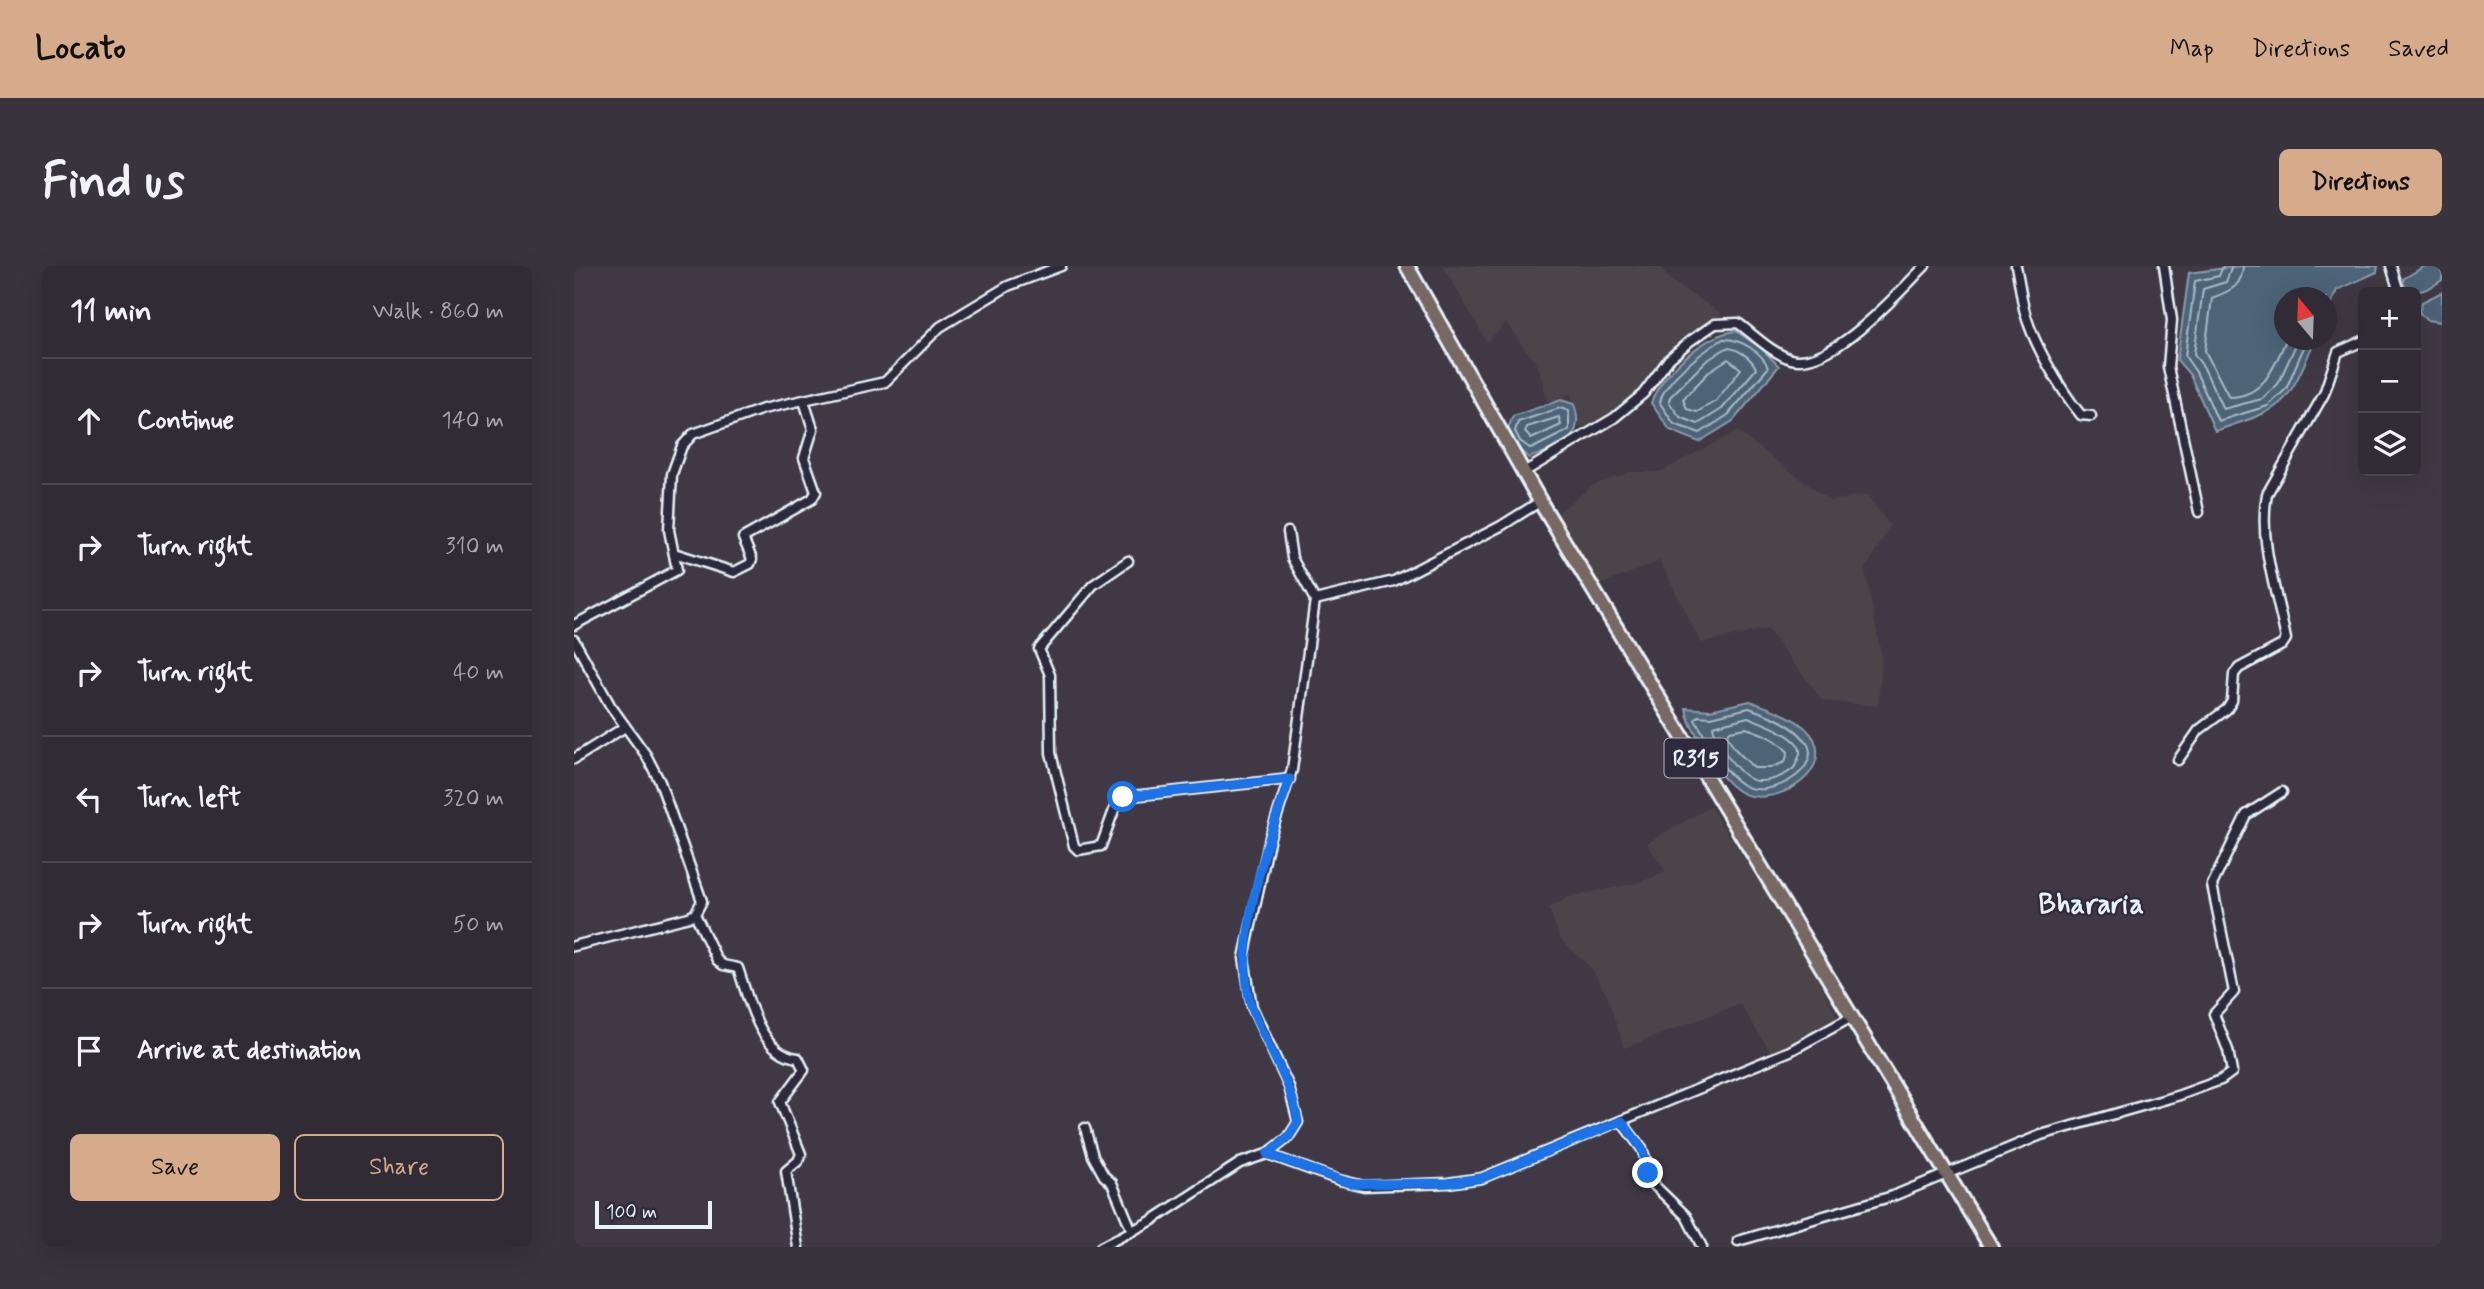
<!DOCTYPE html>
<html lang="en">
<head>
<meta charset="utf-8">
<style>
  body { margin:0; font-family:Mynerve,sans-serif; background:#38333c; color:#f1f3f6 }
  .controls { position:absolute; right:21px; top:21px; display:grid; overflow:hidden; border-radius:10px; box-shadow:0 7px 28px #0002 }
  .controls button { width:63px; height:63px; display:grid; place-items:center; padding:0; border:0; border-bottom:2px solid #4b474f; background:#302b34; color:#f1f3f6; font:35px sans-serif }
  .compass { position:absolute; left:1700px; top:21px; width:63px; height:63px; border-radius:50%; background:#302b34; box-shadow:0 7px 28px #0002; rotate:341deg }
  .scale { position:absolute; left:21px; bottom:18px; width:117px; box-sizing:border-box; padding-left:7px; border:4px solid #e8f1f8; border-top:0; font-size:19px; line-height:24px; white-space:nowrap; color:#e8f1f8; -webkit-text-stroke:5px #2f2a3d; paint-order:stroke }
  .stop { position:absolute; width:21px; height:21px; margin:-16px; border:5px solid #1a73e8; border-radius:50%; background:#fff }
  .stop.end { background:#1a73e8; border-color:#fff; box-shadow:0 2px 7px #0008 }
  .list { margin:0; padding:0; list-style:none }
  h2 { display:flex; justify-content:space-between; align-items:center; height:91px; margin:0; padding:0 28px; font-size:30px }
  h2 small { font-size:23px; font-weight:400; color:#a8a7ac }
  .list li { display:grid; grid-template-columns:46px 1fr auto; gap:21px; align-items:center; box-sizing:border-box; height:126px; padding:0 28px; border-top:2px solid #4b474f }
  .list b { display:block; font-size:26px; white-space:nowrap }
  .list em { font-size:23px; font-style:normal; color:#a8a7ac }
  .actions { display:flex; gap:14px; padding:21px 28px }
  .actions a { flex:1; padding:16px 0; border:2px solid #d6ab8b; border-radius:10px; text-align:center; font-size:24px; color:#d6ab8b }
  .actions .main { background:#d6ab8b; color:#111 }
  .icon { flex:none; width:38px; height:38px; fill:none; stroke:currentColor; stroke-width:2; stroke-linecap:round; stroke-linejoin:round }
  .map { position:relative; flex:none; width:1868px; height:981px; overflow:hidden; border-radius:10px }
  header { display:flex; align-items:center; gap:42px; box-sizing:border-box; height:98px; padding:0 35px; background:#d6ab8b; color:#111 }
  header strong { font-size:33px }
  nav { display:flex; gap:38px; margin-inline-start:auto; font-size:24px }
  .intro { display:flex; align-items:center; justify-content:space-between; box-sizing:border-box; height:168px; padding:0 42px }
  h1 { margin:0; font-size:49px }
  .button { padding:18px 32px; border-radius:10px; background:#d6ab8b; color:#111; font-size:24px; font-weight:700 }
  main { display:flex; gap:42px; padding:0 42px }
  aside { flex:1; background:#302b34; border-radius:10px; box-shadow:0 7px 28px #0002 }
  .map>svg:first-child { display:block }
</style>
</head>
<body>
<header>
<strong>Locato</strong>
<nav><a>Map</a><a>Directions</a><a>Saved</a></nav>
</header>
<div class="intro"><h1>Find us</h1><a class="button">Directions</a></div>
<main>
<aside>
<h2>11 min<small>Walk · 860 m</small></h2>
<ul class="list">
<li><svg class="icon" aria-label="ahead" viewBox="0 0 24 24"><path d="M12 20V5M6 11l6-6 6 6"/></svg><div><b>Continue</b></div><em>140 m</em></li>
<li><svg class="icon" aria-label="right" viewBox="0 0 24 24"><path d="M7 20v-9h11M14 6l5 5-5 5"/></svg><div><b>Turn right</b></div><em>310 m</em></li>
<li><svg class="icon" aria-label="right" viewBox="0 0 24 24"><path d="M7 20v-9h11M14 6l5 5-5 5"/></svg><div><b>Turn right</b></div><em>40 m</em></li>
<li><svg class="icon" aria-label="left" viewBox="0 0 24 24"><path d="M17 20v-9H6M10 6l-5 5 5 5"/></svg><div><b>Turn left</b></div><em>320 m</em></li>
<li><svg class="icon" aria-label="right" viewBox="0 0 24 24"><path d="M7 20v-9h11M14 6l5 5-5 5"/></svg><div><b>Turn right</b></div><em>50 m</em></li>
<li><svg class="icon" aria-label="arrive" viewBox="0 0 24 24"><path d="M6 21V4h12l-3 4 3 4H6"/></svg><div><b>Arrive at destination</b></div></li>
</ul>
<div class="actions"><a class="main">Save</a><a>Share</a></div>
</aside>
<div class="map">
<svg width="1868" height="981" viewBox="0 0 1868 981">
  <rect width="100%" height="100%" fill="#403945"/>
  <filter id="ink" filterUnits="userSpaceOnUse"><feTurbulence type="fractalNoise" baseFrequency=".0143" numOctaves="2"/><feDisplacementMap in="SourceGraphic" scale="14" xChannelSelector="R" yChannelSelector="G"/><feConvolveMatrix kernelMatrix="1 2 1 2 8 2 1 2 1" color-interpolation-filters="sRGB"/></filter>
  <g filter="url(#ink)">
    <g fill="#4c444a">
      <polygon points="869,0 1085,0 1096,14 1148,48 1095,93 1028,160 1004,161 997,128 974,136 964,100 932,57 913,76"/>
      <polygon points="1163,165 1256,235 1293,229 1316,260 1291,304 1308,393 1304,440 1249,435 1193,363 1127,377 1086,295 1026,319 984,247 1019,219 1056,206 1086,206"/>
      <polygon points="1136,541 1216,661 1269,762 1203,796 1166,738 1050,782 1033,729 1017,702 986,673 975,642 994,631 1067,616 1092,606 1073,577"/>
    </g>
    <g fill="#4d6478" stroke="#8b9cab" stroke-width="2">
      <path d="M1667,0H1804L1803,6L1763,24L1753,47L1752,32H1710V74H1741C1711,143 1713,141 1641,165L1616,109L1603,94L1615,7Z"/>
      <path d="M1851,0H1868V14C1854,24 1847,26 1832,26L1829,13Z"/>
      <polygon points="1868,26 1868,56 1852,54 1845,46 1848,36"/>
      <path d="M1162,65L1187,82L1205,100L1159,155L1125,176L1096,164L1077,137C1086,108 1131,68 1162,65Z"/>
      <path d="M987,134L1000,138C1013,176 984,180 955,192L940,179L933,165L939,150Z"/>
      <path d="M1176,435C1196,443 1229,452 1240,473C1258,511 1196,543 1166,526C1150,516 1137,496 1129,480C1122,466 1114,458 1112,442L1136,444Z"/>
    </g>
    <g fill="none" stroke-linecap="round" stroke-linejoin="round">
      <g stroke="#aab9c5" stroke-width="2">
        <polyline points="1649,0 1645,10 1621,15 1611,90 1622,106 1644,155 1694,140 1712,123 1733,74"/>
        <polyline points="1658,0 1652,16 1629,23 1620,88 1630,102 1649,143 1688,133 1704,118 1724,74"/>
        <path d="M1669,0C1668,22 1655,25 1638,32L1631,85L1655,131C1690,131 1700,101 1712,74"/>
        <path d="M1149,73C1165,72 1190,87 1194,102L1154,149L1126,167L1100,158L1086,137C1089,114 1130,85 1149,73Z"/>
        <path d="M1152,82C1163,81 1179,93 1182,103L1148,143L1124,158L1106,151L1095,136L1096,131L1131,96Z"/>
        <polygon points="1154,93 1167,103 1142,135 1123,146 1113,143 1109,133 1137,104"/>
        <polygon points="986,142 995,145 995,164 957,183 946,175 941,165 944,156"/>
        <polygon points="985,151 987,159 957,173 951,166 953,161"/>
        <path d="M1175,442C1195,449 1217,457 1231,474C1253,502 1194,535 1169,519C1147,505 1135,475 1121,454L1124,450L1137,451Z"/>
        <path d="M1174,451C1186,456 1227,470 1226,486C1226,491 1222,498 1220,502C1211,510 1195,516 1183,515C1166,513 1141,476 1139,460Z"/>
        <path d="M1172,462C1188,467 1203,473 1214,486L1211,496L1196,502H1180L1160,482L1153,469L1156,465Z"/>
      </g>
      <defs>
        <g id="minor">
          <path d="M1442,0C1445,14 1447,29 1450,43C1458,76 1486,123 1507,149L1517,150"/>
          <polyline points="1590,0 1598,54 1594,101 1625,246"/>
          <polyline points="1817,0 1825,26"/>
          <path d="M950,206L1040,152L1069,128L1095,93L1116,75L1141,58L1164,57C1180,69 1198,87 1217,93C1257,104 1325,26 1351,0"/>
          <polyline points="103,288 160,306 176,298 178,293 169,272 238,233 242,226 230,192 239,163 230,135"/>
          <polyline points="554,295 519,319 465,383 476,409 477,487 500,580 504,584 527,580 543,536 549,531 716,513"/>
          <polyline points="741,334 820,315 927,260 967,235"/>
          <polyline points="0,359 103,304 95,264 98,208 108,180 119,168 189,143 311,116 366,61 434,20 487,0"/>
          <polyline points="0,374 36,439 72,489 86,516 128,635 121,648 115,651 0,680"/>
          <polyline points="0,493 51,461"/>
          <path d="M1604,494L1625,464L1653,443L1658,435L1660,408L1665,402L1708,379L1712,373C1703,327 1684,274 1693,228L1750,128L1764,86L1789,75"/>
          <path d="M121,648L143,694L149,699L164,702C175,734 186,788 224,792L230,804L206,836L227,888L224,895L212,905L224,981"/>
          <polyline points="1047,855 1068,883 1081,920 1112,950 1128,981"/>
          <polyline points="511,862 519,890 530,910 538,917 558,965"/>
          <polyline points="693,888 714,872 724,856 715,821 678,741 670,692 696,571 718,504 741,334 718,292 714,266"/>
          <polyline points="1164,975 1319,930 1467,869 1603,830 1647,814 1658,806 1654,784 1640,748 1660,726 1638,619 1672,549 1708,526"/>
          <polyline points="527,981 577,955 666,897 693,888 765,914 790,920 874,917 908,912 1216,785 1278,751"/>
        </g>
        <polyline id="primary" points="833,0 971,244 1417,981"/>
      </defs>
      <use href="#minor" stroke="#e8f1f8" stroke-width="13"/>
      <use href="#primary" stroke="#e8f1f8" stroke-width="18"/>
      <use href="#minor" stroke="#2f2a3d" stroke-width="8"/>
      <use href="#primary" stroke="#776864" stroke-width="12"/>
    </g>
  </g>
  <g fill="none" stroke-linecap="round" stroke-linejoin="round" filter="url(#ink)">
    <path stroke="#1a73e8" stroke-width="9" d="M549,531L716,513C694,570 657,684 678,742C692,781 718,815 724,856L714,872L693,888L778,918L874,917L908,912L1048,855L1068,883L1074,907"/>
  </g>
  <g text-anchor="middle" stroke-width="5" stroke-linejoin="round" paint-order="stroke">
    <rect fill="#2f2a3d" stroke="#b0b5c0" stroke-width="2" x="1090.5" y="472.5" width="63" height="39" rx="5"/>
    <g font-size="23" font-weight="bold" fill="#e8f1f8">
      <text x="1122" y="500">R315</text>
    </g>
    <g font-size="28" font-weight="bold" fill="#e8f1f8" stroke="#2f2a3d">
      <text x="1517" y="647">Bhararia</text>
    </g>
  </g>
</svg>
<div class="controls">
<button>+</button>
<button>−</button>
<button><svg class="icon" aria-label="layers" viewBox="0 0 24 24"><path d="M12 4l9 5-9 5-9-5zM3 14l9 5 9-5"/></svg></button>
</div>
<svg class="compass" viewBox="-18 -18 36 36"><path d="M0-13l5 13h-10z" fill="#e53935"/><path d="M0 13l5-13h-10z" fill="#a8a7ac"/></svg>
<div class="scale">100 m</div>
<div class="stop" style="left:549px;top:531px"></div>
<div class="stop end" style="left:1074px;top:907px"></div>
</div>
</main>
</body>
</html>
